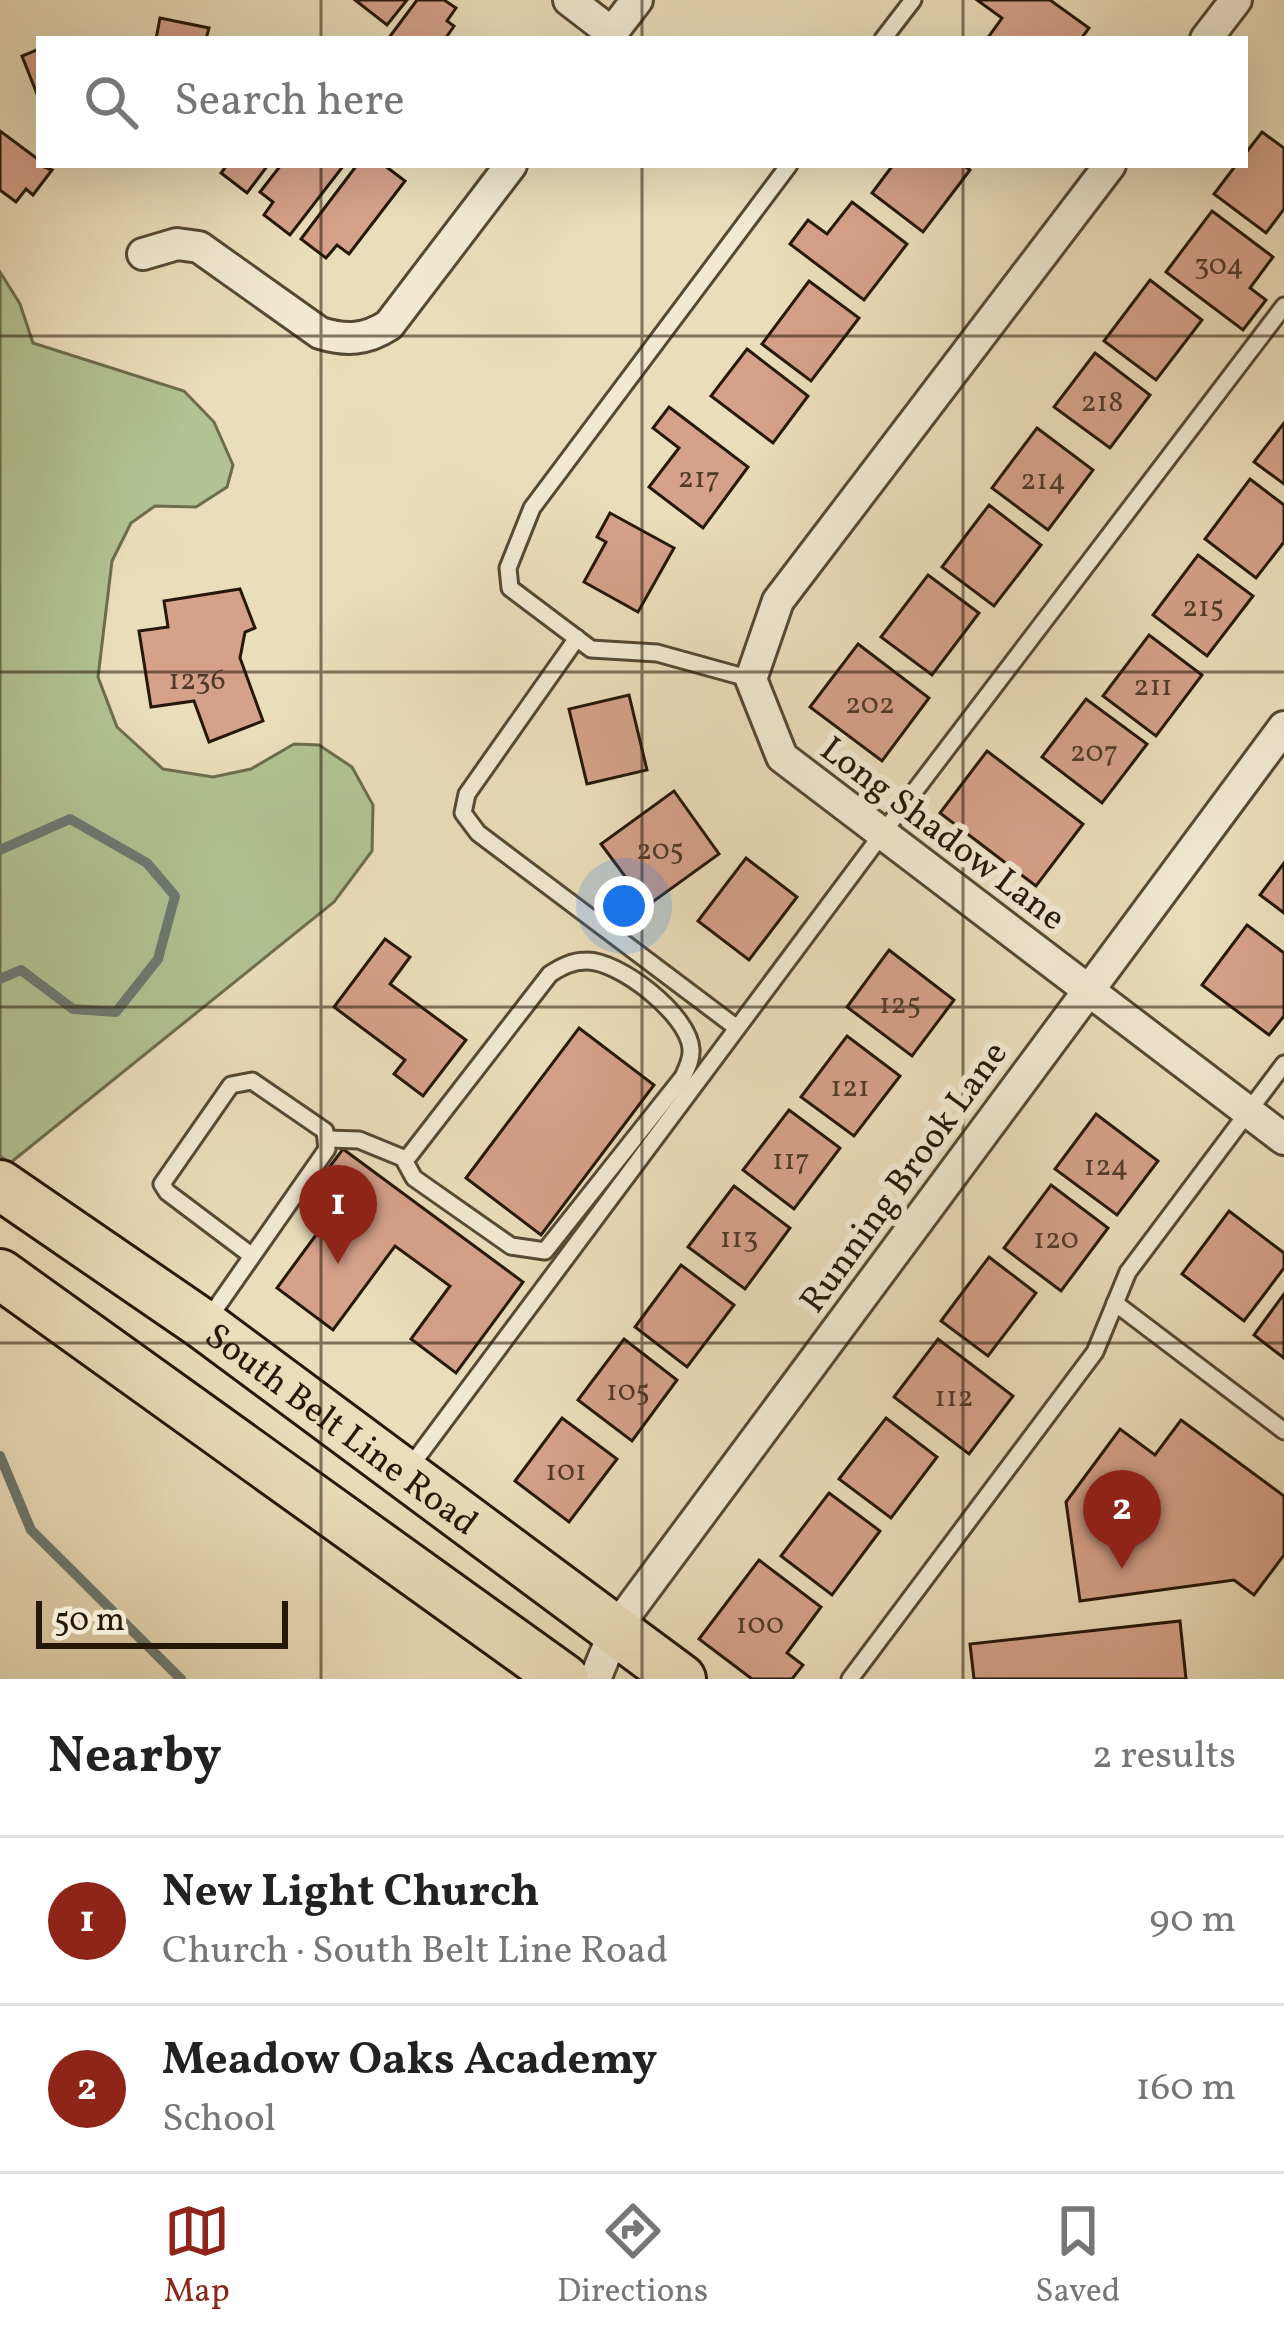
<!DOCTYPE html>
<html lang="en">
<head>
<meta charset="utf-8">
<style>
  body { margin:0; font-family:Vollkorn,serif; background:#f2f2f2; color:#222 }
  .scale { position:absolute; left:36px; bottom:30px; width:252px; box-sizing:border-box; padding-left:12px; border:6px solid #251808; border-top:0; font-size:33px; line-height:42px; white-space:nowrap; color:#251808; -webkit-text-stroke:9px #f1e9d2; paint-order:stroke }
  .you { position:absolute; left:624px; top:906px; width:42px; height:42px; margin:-30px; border:9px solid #fff; border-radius:50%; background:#1a73e8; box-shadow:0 0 0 18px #1a73e833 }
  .badge { display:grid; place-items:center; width:78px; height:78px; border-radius:50%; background:#8f2418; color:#fff; font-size:39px; font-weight:700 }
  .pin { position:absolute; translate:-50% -99px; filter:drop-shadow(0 3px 6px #0008) }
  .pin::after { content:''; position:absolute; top:63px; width:42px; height:36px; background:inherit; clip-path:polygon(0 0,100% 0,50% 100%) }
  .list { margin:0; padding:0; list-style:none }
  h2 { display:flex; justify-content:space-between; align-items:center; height:156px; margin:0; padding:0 48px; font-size:51px }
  h2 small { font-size:39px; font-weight:400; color:#767676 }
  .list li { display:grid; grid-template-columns:78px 1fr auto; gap:36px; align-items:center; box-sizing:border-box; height:168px; padding:0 48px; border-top:3px solid #e0e0e0 }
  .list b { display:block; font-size:45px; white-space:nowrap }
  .list p { margin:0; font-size:39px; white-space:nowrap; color:#767676 }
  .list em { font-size:39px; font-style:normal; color:#767676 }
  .icon { flex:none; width:66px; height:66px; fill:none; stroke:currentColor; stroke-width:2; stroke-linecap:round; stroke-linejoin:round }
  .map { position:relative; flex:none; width:1284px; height:1679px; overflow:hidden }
  .search { position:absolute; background:#fff; box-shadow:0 12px 48px #0002; left:36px; right:36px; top:36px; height:132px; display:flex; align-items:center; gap:30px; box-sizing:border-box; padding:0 42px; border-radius:0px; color:#767676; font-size:45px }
  .sheet { height:492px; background:#fff }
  nav { display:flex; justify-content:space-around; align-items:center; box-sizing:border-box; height:168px; border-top:3px solid #e0e0e0; background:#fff; font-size:33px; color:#767676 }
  nav a { display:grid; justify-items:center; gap:6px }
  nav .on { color:#8f2418 }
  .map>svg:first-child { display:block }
</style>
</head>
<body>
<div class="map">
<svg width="1284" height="1679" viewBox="0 0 1284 1679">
  <rect width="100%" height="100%" fill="#eaddb9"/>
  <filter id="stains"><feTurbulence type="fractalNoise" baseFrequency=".00167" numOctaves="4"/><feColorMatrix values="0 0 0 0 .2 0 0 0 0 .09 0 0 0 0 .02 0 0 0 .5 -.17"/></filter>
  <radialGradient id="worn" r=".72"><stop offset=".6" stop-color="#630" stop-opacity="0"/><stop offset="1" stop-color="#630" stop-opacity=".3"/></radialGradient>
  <polygon fill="#b2c292" stroke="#6c6d4d" stroke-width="3" points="0,272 20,304 33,343 184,391 214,422 233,465 227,487 196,507 155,506 131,523 112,561 98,677 117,727 163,769 213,777 251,769 294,744 319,745 352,767 373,805 372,851 334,902 10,1163 0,1156"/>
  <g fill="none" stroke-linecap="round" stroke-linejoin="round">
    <g stroke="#6c7972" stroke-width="10">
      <polyline points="0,850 70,819 147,863 175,896 158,959 116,1012 73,1009 21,970 0,979"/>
      <polyline points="0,1456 31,1530 181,1679"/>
    </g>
  </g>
  <g fill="#d5a189" stroke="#251808" stroke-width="3">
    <polygon points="355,0 407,0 387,25"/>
    <polygon points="417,0 444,0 456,8 447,21 454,26 445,39 388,39"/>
    <polygon points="977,0 1050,0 1089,28 1081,39 987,39 1002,18"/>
    <polygon points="160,18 209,28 206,39 156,39"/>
    <polygon points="39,49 39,99 22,56"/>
    <polygon points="0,131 39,160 39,165 52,170 33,195 26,189 16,202 0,190"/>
    <polygon points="1262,132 1284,148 1284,209 1266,233 1214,194 1236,165 1245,165 1245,154"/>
    <polygon points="227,165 268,165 247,193 221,173"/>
    <polygon points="281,165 344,165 290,235 264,215 273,202 260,192"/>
    <polygon points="357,165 384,165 405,181 349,254 337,245 326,258 301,239"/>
    <polygon points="893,165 963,165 970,170 923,232 872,193"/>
    <polygon points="852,202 907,244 864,300 790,244 808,220 827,234"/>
    <polygon points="1212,211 1273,257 1250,288 1266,300 1243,330 1166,272"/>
    <polygon points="1150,280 1202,320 1156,380 1104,341"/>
    <polygon points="809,281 859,318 811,381 762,344"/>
    <polygon points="747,349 808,396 773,443 711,396"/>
    <polygon points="1095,353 1150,395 1110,448 1054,407"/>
    <polygon points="669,407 748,467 703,528 649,487 679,448 653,428"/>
    <polygon points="1284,423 1284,484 1254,462"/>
    <polygon points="1037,428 1093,470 1048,530 992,488"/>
    <polygon points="1250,479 1284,505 1284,542 1256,578 1205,539"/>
    <polygon points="989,505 1041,545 994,606 942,567"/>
    <polygon points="610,513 674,548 638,612 584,582 606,542 597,537"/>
    <polygon points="1198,555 1253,596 1207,656 1153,615"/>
    <polygon points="928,575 979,613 932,675 881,637"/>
    <polygon points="240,589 255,628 245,632 240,658 263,721 209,742 194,701 151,707 139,631 168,627 164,601"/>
    <polygon points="1149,635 1202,675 1156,736 1103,696"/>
    <polygon points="858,644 929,698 882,761 810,707"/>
    <polygon points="629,695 647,770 587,784 569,709"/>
    <polygon points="1086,699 1147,744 1102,803 1042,757"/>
    <polygon points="987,751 1083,824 1036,886 940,813"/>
    <polygon points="674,791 719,854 647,906 601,844"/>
    <polygon points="746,858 797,897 749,960 698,921"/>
    <polygon points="1284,863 1284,913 1260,895"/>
    <polygon points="1247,925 1284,953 1284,1016 1269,1035 1202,985"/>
    <polygon points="385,939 410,957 390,984 466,1040 423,1096 394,1074 405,1060 334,1007"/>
    <polygon points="889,950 954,1000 912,1056 847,1007"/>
    <polygon points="579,1028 654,1085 541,1235 466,1178"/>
    <polygon points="847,1036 900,1076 854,1136 801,1097"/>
    <polygon points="789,1110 840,1148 794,1209 743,1170"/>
    <polygon points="1096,1114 1158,1161 1117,1215 1055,1169"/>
    <polygon points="343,1149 523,1282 456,1373 411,1339 450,1286 395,1246 333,1330 277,1288 349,1190 325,1173"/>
    <polygon points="1051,1185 1108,1228 1061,1291 1004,1248"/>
    <polygon points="734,1186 790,1228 745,1289 688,1247"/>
    <polygon points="1229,1211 1284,1253 1284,1268 1244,1321 1182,1274"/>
    <polygon points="989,1257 1036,1293 988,1356 941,1321"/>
    <polygon points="681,1265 734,1305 687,1367 635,1327"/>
    <polygon points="1284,1294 1284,1358 1254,1335"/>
    <polygon points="624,1339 677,1380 632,1441 578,1400"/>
    <polygon points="938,1339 1013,1396 969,1454 894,1397"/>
    <polygon points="562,1418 617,1459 569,1522 515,1481"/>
    <polygon points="886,1418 937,1457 891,1518 839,1479"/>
    <polygon points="1181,1420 1284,1496 1284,1555 1254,1595 1234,1580 1080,1601 1066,1502 1120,1429 1155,1455"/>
    <polygon points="829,1493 880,1531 832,1595 781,1556"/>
    <polygon points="759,1560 821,1607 787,1653 803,1665 792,1679 752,1679 699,1639"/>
    <polygon points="1180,1621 1186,1679 974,1679 970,1644"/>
  </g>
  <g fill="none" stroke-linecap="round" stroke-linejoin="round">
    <defs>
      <g id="lane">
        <polyline points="883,39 913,0"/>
        <polyline points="577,638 467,794 463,813 478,833 737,1028"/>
        <polyline points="751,679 657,653 591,649 510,588 508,568 532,508 789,165"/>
        <path d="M328,1139L359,1140L403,1158L409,1156L550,974C561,967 572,961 586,961C619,960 689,1015 691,1049C692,1059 687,1068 683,1077L545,1251L511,1246L414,1178L403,1158"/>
        <polyline points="1115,1303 1284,1431"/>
        <polyline points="209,1318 327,1149 325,1131 252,1081 231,1085 162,1184 167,1192 252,1256"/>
        <polyline points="407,1471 882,834 1284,306"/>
        <polyline points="850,1679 1095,1352 1128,1272 1284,1064"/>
      </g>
      <g id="street">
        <polyline points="569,0 612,33"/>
        <polyline points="607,39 637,0"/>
        <polyline points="1206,39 1236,0"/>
        <polyline points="1110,165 778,601 751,679 782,757 1284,1139"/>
        <path d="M143,254L177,244L199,247L320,333C346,341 366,340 389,325L511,165"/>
        <polyline points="595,1679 616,1628 1284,727"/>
      </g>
      <g id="primary">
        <path id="s1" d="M0,1185L204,1325L681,1679"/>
        <polyline points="0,1274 564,1679"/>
      </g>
    </defs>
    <use href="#lane" stroke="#564934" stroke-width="21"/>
    <use href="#street" stroke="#564934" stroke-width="36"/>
    <use href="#primary" stroke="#251808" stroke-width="54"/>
    <use href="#lane" stroke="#f1e9d2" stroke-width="15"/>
    <use href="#street" stroke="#f1e9d2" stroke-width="30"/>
    <use href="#primary" stroke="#eaddb9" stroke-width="48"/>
  </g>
  <path fill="none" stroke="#251808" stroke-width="3" stroke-opacity="0.55" d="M321,0V39M642,0V39M963,0V39M321,165V1679M642,165V1679M963,165V1679M0,336H1284M0,672H1284M0,1007H1284M0,1343H1284"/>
  <g text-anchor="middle" stroke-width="12" stroke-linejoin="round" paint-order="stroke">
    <g font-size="30" fill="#513a28">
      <text x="1219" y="274">304</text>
      <text x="1102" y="411">218</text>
      <text x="699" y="487">217</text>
      <text x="1043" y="489">214</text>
      <text x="1203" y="616">215</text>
      <text x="197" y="689">1236</text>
      <text x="1153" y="695">211</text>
      <text x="870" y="713">202</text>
      <text x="1094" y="761">207</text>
      <text x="660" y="859">205</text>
      <text x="900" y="1013">125</text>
      <text x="850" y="1096">121</text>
      <text x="791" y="1169">117</text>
      <text x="1106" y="1175">124</text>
      <text x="739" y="1247">113</text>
      <text x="1056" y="1248">120</text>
      <text x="628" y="1400">105</text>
      <text x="954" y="1406">112</text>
      <text x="566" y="1480">101</text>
      <text x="760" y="1633">100</text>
    </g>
    <g font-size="36" fill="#251808" stroke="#f1e9d2">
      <text transform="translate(944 832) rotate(37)" y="13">Long Shadow Lane</text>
      <text transform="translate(902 1176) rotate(-54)" y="13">Running Brook Lane</text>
      <text dy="13" stroke="none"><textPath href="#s1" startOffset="420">South Belt Line Road</textPath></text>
    </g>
  </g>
  <rect width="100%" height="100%" filter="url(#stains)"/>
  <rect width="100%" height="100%" fill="url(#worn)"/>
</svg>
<div class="scale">50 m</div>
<div class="you"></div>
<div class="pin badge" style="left:338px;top:1264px">1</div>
<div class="pin badge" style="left:1122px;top:1569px">2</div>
<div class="search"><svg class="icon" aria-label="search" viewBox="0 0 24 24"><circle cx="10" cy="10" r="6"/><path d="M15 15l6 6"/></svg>Search here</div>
</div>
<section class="sheet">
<h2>Nearby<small>2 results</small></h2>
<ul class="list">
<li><span class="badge">1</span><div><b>New Light Church</b><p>Church · South Belt Line Road</p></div><em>90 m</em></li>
<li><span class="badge">2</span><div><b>Meadow Oaks Academy</b><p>School</p></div><em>160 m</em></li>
</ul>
</section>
<nav>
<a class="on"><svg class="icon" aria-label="map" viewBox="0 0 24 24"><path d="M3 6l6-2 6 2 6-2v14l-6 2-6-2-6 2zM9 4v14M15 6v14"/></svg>Map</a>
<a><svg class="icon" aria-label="directions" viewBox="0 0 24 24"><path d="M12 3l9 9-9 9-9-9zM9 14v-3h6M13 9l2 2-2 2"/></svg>Directions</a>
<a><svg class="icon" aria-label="saved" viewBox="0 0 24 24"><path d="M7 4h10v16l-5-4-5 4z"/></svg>Saved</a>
</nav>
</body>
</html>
